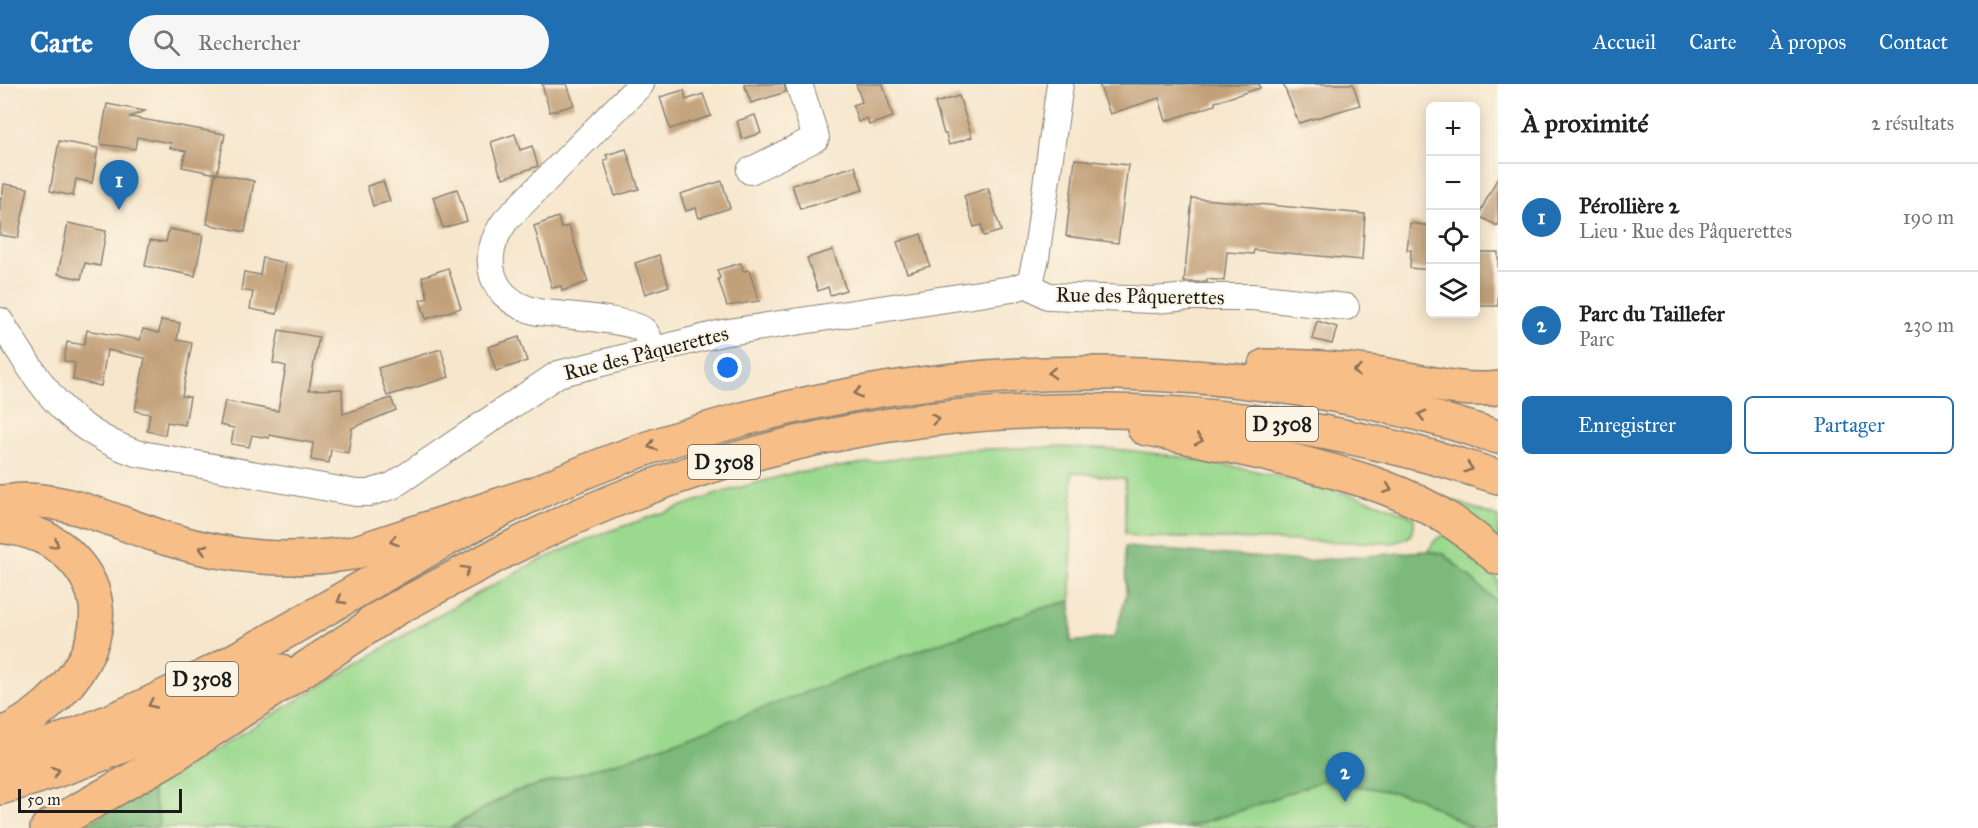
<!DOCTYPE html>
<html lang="fr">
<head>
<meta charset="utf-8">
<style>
  body { margin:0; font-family:"IM FELL Great Primer",serif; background:#f6f6f6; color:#202124 }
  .controls { position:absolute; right:18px; top:18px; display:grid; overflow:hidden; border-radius:9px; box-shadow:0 3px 15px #0003 }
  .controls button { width:54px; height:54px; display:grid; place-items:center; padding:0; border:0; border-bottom:2px solid #e0e0e0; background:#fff; color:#202124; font:30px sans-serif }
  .scale { position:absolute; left:18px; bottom:15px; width:164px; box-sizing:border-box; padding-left:6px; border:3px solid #1c1c1c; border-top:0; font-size:16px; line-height:21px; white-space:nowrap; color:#1c1c1c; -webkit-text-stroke:4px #fcf5e5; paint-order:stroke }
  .you { position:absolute; left:728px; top:284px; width:21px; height:21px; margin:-15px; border:4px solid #fff; border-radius:50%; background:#1a73e8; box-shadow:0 0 0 9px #1a73e833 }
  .badge { display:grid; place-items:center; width:39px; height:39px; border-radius:50%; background:#1f6fb2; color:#fff; font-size:20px; font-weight:700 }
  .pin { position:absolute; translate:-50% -50px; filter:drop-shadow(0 2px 3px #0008) }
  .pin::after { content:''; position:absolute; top:32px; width:21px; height:18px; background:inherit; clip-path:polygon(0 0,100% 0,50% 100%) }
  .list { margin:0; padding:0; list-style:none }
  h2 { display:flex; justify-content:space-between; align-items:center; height:78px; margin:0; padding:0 24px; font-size:26px }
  h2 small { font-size:20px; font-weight:400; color:#757577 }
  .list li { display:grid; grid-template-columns:39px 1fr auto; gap:18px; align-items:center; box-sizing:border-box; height:108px; padding:0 24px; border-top:2px solid #e0e0e0 }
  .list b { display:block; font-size:22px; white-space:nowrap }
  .list p { margin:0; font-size:20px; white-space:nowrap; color:#757577 }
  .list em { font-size:20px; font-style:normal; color:#757577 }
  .actions { display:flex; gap:12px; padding:18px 24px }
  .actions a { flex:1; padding:14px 0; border:2px solid #1f6fb2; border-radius:9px; text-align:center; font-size:21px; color:#1f6fb2 }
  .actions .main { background:#1f6fb2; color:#fff }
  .icon { flex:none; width:33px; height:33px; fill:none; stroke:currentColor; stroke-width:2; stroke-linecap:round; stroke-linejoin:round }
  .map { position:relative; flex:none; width:1498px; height:744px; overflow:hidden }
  header { display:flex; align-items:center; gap:36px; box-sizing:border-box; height:84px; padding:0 30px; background:#1f6fb2; color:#fff }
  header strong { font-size:28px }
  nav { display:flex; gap:33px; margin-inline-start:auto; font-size:21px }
  .search { width:420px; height:54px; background:#f6f6f6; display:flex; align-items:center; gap:15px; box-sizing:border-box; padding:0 21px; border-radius:33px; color:#757577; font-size:22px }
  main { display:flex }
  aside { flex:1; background:#fff }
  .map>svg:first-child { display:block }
</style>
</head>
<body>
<header>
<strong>Carte</strong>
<div class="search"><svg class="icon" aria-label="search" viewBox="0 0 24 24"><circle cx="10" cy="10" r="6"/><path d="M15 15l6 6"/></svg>Rechercher</div>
<nav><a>Accueil</a><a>Carte</a><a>À propos</a><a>Contact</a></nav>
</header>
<main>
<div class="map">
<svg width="1498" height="744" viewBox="0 0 1498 744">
  <rect width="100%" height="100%" fill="#fcf5e5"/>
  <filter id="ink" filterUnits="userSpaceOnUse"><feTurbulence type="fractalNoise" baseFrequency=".0167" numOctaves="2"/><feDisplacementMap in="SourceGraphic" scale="12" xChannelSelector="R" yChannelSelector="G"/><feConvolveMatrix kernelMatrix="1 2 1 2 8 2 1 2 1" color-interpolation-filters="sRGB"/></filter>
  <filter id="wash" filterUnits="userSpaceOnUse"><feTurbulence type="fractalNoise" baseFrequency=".008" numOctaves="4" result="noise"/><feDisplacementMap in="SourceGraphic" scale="24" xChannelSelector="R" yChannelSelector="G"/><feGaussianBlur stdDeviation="1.35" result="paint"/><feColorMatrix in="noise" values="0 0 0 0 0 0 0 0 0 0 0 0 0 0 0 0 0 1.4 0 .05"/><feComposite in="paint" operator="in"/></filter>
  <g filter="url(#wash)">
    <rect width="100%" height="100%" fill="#f6e6cc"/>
    <g fill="#9bd98f" stroke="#5c7a56" stroke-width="1.5">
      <path d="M1054,363C1073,364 1093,363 1113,365C1181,371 1249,384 1314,401C1348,410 1382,418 1414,434C1415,452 1408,456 1391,459L1140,453L1125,450V395L1072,388L1071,517L1039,525L625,676L513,708L450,744H152L160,740L151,704L440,530L536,478L595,452L723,408L789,390L957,366Z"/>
      <polygon points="1435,410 1498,433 1498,462"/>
      <path d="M1444,451L1462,463L1498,496V519L1444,470L1428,468C1432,460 1436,453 1444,451Z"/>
      <polygon points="1324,696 1414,712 1472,744 1185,744 1246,725"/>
    </g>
    <g fill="#7cb97a" stroke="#4c6a4b" stroke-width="1.5">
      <polygon points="1125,463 1305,477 1425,467 1444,470 1498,519 1498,744 1472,744 1414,712 1324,696 1246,725 1185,744 450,744 513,708 625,676 908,570 1039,525 1071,517 1071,558 1115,553 1126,511"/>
      <polygon points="151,704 160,740 152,744 79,744"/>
    </g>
    <g id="blocks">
      <g fill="#c2a17a">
        <polygon points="542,0 567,0 574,21 550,28"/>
        <polygon points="744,0 784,0 786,8 751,19"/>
        <polygon points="856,0 883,0 893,33 869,41 867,34 858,38 853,21 862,18"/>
        <polygon points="1099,0 1259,0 1260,4 1215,18 1215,21 1166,37 1159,14 1110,30"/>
        <polygon points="1283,0 1353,0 1360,21 1299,39"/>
        <polygon points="684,6 686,16 703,10 711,32 670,45 660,13"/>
        <polygon points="959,12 972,53 949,61 946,50 944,50 935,19"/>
        <polygon points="107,20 145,27 130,33 225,50 217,90 182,83 186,67 170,64 171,59 137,53 135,65 100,60"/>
        <polygon points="755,31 761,49 742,55 737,37"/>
        <polygon points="515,50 520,66 532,62 538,82 503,94 502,90 500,90 491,58"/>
        <polygon points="59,57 98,64 92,99 76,95 73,112 50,107"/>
        <polygon points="626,65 639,105 615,112 604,77 608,75 606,71"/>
        <polygon points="1075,75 1128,81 1118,159 1066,152"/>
        <polygon points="855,82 863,106 800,125 792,101"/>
        <polygon points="215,89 254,97 245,148 207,140"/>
        <polygon points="1498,93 1498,142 1478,132"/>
        <polygon points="383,97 390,117 373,122 367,102"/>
        <polygon points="722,97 730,124 699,134 696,124 686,127 680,110"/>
        <polygon points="4,100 28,104 18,154 0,151 0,114 2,115"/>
        <polygon points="988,104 1001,147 984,152 981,141 974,143 964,112"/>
        <polygon points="457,105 467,137 443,144 433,113"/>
        <polygon points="1192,114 1365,130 1362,176 1254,166 1253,170 1227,168 1224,197 1207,195 1207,198 1184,198"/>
        <polygon points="558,133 561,144 569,142 588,198 562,207 561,202 552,204 534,142"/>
        <polygon points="68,139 106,147 100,182 85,179 81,195 58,190"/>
        <polygon points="1410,139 1431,142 1431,186 1410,184 1411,166 1407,166"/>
        <polygon points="169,145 203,151 195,192 145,182 150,156 166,158"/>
        <polygon points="921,150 930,182 907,189 897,158"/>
        <polygon points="833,166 846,206 830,211 828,203 818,207 807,174"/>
        <rect x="1476" y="168" width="22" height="54"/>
        <polygon points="659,171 669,202 645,210 635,179"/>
        <polygon points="263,174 286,179 277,230 250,225 253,208 241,206 244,188 260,191"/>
        <polygon points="741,179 743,187 749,186 759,217 727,222 718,195 720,194 717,186"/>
        <polygon points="448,184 461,224 426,235 420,216 428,214 422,193"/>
        <polygon points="161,236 180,239 177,256 192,259 182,312 190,313 185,341 167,338 165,351 147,347 150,330 135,327 145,274 107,266 101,302 73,296 75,279 64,277 67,258 84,261 87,246 140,256 143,245 159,249"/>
        <polygon points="1317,237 1337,243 1332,260 1312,255"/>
        <polygon points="279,246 319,253 309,306 342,305 343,330 391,314 396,326 352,344 348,369 331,366 329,379 311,376 313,359 269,351 269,354 252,351 249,363 231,360 234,344 220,341 225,317 278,327 286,282 273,279"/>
        <polygon points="519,253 527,277 496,287 488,263"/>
        <polygon points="441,265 449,293 387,312 378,284"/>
      </g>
    </g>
  </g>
  <g filter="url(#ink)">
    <use href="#blocks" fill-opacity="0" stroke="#898174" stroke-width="1.5"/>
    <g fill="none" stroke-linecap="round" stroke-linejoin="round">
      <defs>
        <g id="minor">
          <path d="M641,0L506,136C477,174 490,217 538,228C558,231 630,235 643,246C649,251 650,259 652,267"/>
          <polyline points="750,87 816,54 799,0"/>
          <polyline points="1027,200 1031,195 1036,174 1060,0"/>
          <path d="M0,237C41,300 62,343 136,369L356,409H369L392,402L558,290L722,249L1012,205L1027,200L1048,212L1154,216L1190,213H1252L1346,223"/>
        </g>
        <g id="trunk">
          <path d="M1265,282C1301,282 1339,284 1375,289C1415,295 1458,309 1498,304"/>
          <path d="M1144,344C1200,356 1257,367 1313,382C1360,394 1407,408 1448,435C1466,446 1482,460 1498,474"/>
          <path d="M372,538C458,491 544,443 636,408C912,303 1219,301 1498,393"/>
          <path d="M0,676C176,627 324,520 484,435C564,392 648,361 736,337C987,269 1249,272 1498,353"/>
          <path d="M0,704C98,677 192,635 281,587"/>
        </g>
        <g id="motorway">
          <path d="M0,418C9,418 18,416 27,416C76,417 122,441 168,455C231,474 287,479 353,469L529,411"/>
          <path d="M0,442C28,445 54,454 73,475C134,540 64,624 0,651"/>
          <polyline points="47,744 168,675 397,524"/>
        </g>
      </defs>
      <use href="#minor" stroke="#898174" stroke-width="28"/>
      <use href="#trunk" stroke="#898174" stroke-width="36"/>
      <use href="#motorway" stroke="#898174" stroke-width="36"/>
      <use href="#minor" stroke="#fff" stroke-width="26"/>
      <use href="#trunk" stroke="#f7be87" stroke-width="33"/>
      <use href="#motorway" stroke="#f7be87" stroke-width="33"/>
    </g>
    <defs><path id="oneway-chevron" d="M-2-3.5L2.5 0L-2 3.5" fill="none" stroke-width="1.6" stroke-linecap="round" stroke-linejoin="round" transform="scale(1.5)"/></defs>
    <g stroke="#8a6d52">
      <use href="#oneway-chevron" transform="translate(1357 287) rotate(-174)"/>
      <use href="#oneway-chevron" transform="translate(1052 289) rotate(178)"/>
      <use href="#oneway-chevron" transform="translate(858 309) rotate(170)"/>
      <use href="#oneway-chevron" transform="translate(1422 331) rotate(-166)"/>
      <use href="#oneway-chevron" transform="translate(935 335) rotate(-7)"/>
      <use href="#oneway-chevron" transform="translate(1199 356) rotate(12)"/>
      <use href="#oneway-chevron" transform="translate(652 362) rotate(161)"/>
      <use href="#oneway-chevron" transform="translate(1469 384) rotate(18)"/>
      <use href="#oneway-chevron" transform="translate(1388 405) rotate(21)"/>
      <use href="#oneway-chevron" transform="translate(394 457) rotate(162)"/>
      <use href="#oneway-chevron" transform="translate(55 460) rotate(34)"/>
      <use href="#oneway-chevron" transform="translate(203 465) rotate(-166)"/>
      <use href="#oneway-chevron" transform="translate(466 486) rotate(-29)"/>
      <use href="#oneway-chevron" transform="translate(341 516) rotate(150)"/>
      <use href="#oneway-chevron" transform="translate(152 620) rotate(155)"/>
      <use href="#oneway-chevron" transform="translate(56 687) rotate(-19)"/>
    </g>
  </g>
  <g text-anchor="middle" stroke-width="4.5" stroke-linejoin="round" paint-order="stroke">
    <g fill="#fcf5e5" stroke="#5f5d58" stroke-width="1.5">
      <rect x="1246" y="323" width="72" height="34" rx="4.5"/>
      <rect x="688" y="361" width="72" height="34" rx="4.5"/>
      <rect x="166" y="578" width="72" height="34" rx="4.5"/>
    </g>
    <g font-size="20" font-weight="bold" fill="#1c1c1c">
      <text x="1282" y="347">D 3508</text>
      <text x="724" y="385">D 3508</text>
      <text x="202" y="602">D 3508</text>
    </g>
    <g font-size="21" fill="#1c1c1c" stroke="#fcf5e5">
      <text transform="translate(1140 212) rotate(1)" y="7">Rue des Pâquerettes</text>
      <text transform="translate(646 269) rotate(-14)" y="7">Rue des Pâquerettes</text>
    </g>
  </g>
</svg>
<div class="controls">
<button>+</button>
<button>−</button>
<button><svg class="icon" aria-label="locate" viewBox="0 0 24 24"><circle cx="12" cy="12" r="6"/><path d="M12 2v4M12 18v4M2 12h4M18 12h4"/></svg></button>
<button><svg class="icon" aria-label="layers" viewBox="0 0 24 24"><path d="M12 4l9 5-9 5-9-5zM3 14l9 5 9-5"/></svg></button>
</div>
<div class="scale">50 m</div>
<div class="you"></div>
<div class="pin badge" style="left:119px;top:126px">1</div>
<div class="pin badge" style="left:1345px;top:718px">2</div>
</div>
<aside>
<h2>À proximité<small>2 résultats</small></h2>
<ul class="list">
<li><span class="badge">1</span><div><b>Pérollière 2</b><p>Lieu · Rue des Pâquerettes</p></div><em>190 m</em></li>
<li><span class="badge">2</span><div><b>Parc du Taillefer</b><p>Parc</p></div><em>230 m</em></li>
</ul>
<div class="actions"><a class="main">Enregistrer</a><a>Partager</a></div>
</aside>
</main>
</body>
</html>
